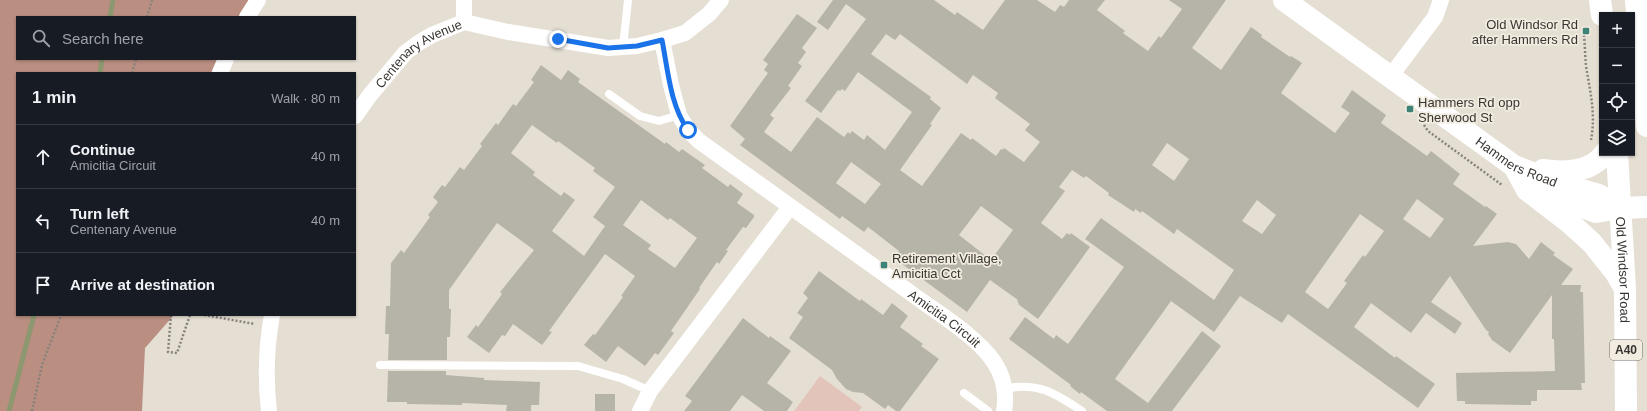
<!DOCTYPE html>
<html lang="en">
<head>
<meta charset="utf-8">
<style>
  body { margin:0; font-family:Helvetica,sans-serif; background:#242831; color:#f1f3f6 }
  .controls { position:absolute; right:12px; top:12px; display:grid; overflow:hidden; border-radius:0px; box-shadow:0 1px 3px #0004 }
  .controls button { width:36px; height:36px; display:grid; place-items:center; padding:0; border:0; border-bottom:1px solid #363941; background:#171b24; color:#f1f3f6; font:20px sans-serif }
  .stop { position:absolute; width:12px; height:12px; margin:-9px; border:3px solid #1a73e8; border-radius:50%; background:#fff }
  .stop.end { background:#1a73e8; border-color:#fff; box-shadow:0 1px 4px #0008 }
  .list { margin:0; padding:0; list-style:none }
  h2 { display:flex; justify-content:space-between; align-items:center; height:52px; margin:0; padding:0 16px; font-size:17px }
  h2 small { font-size:13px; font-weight:400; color:#9ea1a6 }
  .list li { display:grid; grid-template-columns:26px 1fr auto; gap:12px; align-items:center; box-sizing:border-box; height:64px; padding:0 16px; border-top:1px solid #363941 }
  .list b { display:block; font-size:15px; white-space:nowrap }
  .list p { margin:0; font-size:13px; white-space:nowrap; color:#9ea1a6 }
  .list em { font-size:13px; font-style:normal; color:#9ea1a6 }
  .icon { flex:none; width:22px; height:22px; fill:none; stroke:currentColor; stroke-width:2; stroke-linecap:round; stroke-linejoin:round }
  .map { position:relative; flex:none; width:1647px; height:411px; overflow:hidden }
  .search { position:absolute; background:#171b24; box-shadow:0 1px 3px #0004; left:16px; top:16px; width:340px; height:44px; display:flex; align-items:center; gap:10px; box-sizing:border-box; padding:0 14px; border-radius:0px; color:#9ea1a6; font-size:15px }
  .panel { position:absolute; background:#171b24; box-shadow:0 1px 3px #0004; left:16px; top:72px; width:340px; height:244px; border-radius:0px }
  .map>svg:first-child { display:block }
</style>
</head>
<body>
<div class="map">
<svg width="1647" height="411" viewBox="0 0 1647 411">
  <rect width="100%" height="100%" fill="#e5ded3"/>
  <polygon fill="#e3c4ba" points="820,376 862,407 859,411 794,411"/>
  <polygon fill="#ba8e81" points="0,0 249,0 239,17 17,17 17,59 217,59 211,73 17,73 17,315 174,315 145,348 142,411 0,411"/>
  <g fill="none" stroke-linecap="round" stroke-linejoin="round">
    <g stroke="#8d9770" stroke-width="5">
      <polyline points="110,17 113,0"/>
      <polyline points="100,73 102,59"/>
      <polyline points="9,411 34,315"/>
    </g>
  </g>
  <g fill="#b6b4a8" fill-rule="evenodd">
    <path d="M833,0H934L955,15L957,12L983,30L1005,0H1037L1055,12L1060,5L1064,7L1069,0H1105L1097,10L1125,31L1123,33L1148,51L1159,36L1161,38L1182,9L1169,0H1226L1192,48L1221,70L1251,27L1262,35L1261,37L1290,57L1291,56L1302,63L1281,93L1335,133L1350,113L1341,107L1352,90L1386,115L1381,123L1427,156L1431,151L1460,174L1453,184L1485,207L1486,206L1497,214L1473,246L1508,242L1516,244L1529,259L1541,242L1555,253L1553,255L1573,269L1561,285H1581L1580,292H1583L1585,383H1581L1582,390H1537V401H1531V405L1465,404V401H1457L1456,373L1555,371L1554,339H1552V295L1510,353L1492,340L1488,334L1489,332L1486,330L1450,276L1431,302L1462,323L1455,334L1426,313L1411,333L1371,303L1354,327L1395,358L1396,356L1435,384L1418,408L1288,314L1282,323L1240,296L1214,332L1171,301L1115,379L1148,403L1202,331L1221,346L1172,411H1107L1081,392L1080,394L1070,386L1071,385L1009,339L1025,317L1054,339L1056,335L1068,344L1124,267L1085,239L1101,218L1214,300L1234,270L1177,229L1174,234L1142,211L1141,213L1135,209L1134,212L1108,195L1109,193L1086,176L1084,178L1072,170L1059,187L1065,191L1041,223L1062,239L1067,233L1070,235L1071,233L1090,247L1038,319L1018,304L1019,303L1017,301L1018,300L990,280L967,312L894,258L899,251L868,227L864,232L842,216L840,219L740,145L745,139L730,126L768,73L764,70L768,64L763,60L797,14L817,28L802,48L806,52L798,63L802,66L788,86L791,88L770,115L774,118L764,132L791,152L817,117L844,137L848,132L850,134L852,131L864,140L867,135L885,150L912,112L858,72L845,91L842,89L840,91L838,90L821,113L805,101L866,19L846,4L828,30L817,22ZM886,34L895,40L900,34L967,84L973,75L998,93L995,98L1030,124L1025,130L1040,142L1024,162L1004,148L1002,150L1001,149L996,156L972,138L971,140L961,133L922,186L900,170L932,125L930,124L941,108L930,99L931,97L871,54ZM1167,143L1189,159L1174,181L1152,165ZM851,162L881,184L865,204L836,183ZM1417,199L1444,219L1430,238L1403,219ZM1257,200L1276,215L1262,234L1242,221ZM981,206L1013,230L991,260L959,235ZM1360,214L1384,231L1365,257L1363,255L1344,281L1347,283L1328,309L1305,292Z"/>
    <path d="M541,65L561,80L568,70L580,79L578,82L665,144L666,142L679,152L682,149L705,165L702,168L728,187L730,184L743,194L737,203L754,215V217L746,228L743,227L726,250L728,251L719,264L717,262L699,288L700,289L671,331L674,333L658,355L655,353L645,366L618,346L606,362L584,345L593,334L595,335L623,297L621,296L635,276L605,254L549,331L552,332L542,345L513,324L505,336L502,335L489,353L467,337L476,325L478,327L502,294L500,292L534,250L497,223L449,290V309H451L450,337H447V360H388L389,334H385L386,306H390L391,263L401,250L404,253L430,217L428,215L438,202L433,197L442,185L445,187L460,167L464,170L482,146L480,144L496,123L498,125L513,104L516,106L534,82L531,80ZM532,125L557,143L558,141L595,168L593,171L615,187L593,217L605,226L584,256L552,231L575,200L564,192L561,196L533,175L535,172L511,153ZM641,200L668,220L670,218L697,238L675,268L648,249L651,245L623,225Z"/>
    <polygon points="819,271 860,301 861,299 883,315 892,303 908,316 900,327 923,344 921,346 939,359 900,411 896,411 888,405 885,409 863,393 853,392 846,389 837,379 832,370 789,338 803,317 797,313 808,298 803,293"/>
    <polygon points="743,318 769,338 770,336 791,351 767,383 793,402 787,411 764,411 742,395 730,411 684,411 692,401 685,396"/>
    <polygon points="388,371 446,371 446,375 484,378 484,380 540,382 539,405 531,405 531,411 506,411 507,405 462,403 462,405 407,404 407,402 387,402"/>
    <rect x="595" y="394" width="20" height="17"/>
  </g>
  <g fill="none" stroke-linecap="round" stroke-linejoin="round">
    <g stroke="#87827b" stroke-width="2.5" stroke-dasharray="2 2" stroke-linecap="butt">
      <polyline points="147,17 152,0"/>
      <path d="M1584,35C1585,45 1585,56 1586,66C1590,91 1596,114 1591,140"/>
      <polyline points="132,73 136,59"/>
      <polyline points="1424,125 1428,131 1502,185"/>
      <polyline points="171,315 168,352 177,353 190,315"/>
      <polyline points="204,315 255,324"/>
      <polyline points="32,411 42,365 61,315"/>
    </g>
    <g stroke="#fff" stroke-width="8">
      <polyline points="623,47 628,0"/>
      <polyline points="609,94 640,116 659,121 679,115"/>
      <polyline points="380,365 578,366 623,379 650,391"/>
      <path d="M1005,389C1038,381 1056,394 1082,411"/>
      <polyline points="964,393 988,411"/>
    </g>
    <g stroke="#fff" stroke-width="16">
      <polyline points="464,0 464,22"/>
      <polyline points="247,17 258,0"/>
      <path id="s1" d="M662,40L671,85L679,115L688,130L699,141C769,191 839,241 908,291C933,310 977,336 994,362C1004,377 1007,394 1004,411"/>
      <polyline points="220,73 226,59"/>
      <polyline points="1390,77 1435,17 1441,0"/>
      <path id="s2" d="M355,116L370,95L406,52L420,42L432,35L464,22L508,32L608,48L637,46L662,40L685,33L709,14L721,0"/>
      <path d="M269,411C265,377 266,348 272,315"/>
      <polyline points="640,411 650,391 790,207"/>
    </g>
    <g stroke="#fff" stroke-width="22">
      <path id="s3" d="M1284,0L1514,166L1558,183L1599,195L1621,208"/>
      <polyline points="1514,166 1527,190 1570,223 1592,243 1616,273 1625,289"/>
      <path d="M1543,170C1564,173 1591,173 1605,153"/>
      <polyline points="1545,191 1557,198 1596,212 1621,208"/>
    </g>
    <g stroke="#fff" stroke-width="22">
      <polyline points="1600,0 1602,15"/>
      <polyline points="1636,0 1647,126"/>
      <path id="s4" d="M1617,153L1625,289L1626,411"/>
      <polyline points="1621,208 1647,207"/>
    </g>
  </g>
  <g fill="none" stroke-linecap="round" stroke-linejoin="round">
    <path stroke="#1a73e8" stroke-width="5" d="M558,39L608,48L637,46L662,40C668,70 670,105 688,130"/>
  </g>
  <g fill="#3e8378" stroke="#f2ebe0" stroke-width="1.5">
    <rect x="1582" y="27" width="8" height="8" rx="2"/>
    <rect x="1406" y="105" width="8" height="8" rx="2"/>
    <rect x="880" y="261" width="8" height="8" rx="2"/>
  </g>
  <g text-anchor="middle" stroke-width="3.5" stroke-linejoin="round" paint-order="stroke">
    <rect fill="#f2ebe0" stroke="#706c66" stroke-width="1" x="1610" y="340" width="32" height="20" rx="3"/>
    <g font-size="12" font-weight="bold" fill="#383531">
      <text x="1626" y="354">A40</text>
    </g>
    <g font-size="13" fill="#383531" stroke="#f2ebe0" text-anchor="start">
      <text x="1578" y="29" text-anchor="end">Old Windsor Rd<tspan x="1578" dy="15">after Hammers Rd</tspan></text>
      <text x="1418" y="107">Hammers Rd opp<tspan x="1418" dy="15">Sherwood St</tspan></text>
      <text x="892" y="263">Retirement Village,<tspan x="892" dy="15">Amicitia Cct</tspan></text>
    </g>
    <g font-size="13" fill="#383531" stroke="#f2ebe0">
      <text dy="5" stroke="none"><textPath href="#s2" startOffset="91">Centenary Avenue</textPath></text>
      <text dy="5" stroke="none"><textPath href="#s3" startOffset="284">Hammers Road</textPath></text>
      <text dy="5" stroke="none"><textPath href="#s4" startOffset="117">Old Windsor Road</textPath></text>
      <text dy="5" stroke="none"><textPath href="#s1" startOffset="413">Amicitia Circuit</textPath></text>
    </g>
  </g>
</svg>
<div class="controls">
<button>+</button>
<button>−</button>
<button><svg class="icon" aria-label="locate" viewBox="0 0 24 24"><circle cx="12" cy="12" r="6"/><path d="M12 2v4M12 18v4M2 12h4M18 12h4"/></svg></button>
<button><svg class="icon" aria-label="layers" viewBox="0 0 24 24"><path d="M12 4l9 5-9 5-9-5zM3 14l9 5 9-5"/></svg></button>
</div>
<div class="stop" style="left:688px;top:130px"></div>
<div class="stop end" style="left:558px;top:39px"></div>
<div class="search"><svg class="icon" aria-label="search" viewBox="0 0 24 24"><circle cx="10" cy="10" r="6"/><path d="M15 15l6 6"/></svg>Search here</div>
<section class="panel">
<h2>1 min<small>Walk · 80 m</small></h2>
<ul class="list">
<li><svg class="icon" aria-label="ahead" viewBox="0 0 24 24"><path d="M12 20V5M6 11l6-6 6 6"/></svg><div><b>Continue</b><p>Amicitia Circuit</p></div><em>40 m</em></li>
<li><svg class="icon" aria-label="left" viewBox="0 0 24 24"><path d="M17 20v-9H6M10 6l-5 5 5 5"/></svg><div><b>Turn left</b><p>Centenary Avenue</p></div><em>40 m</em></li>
<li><svg class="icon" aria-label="arrive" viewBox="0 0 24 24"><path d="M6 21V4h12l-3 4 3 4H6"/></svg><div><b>Arrive at destination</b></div></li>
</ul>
</section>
</div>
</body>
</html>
